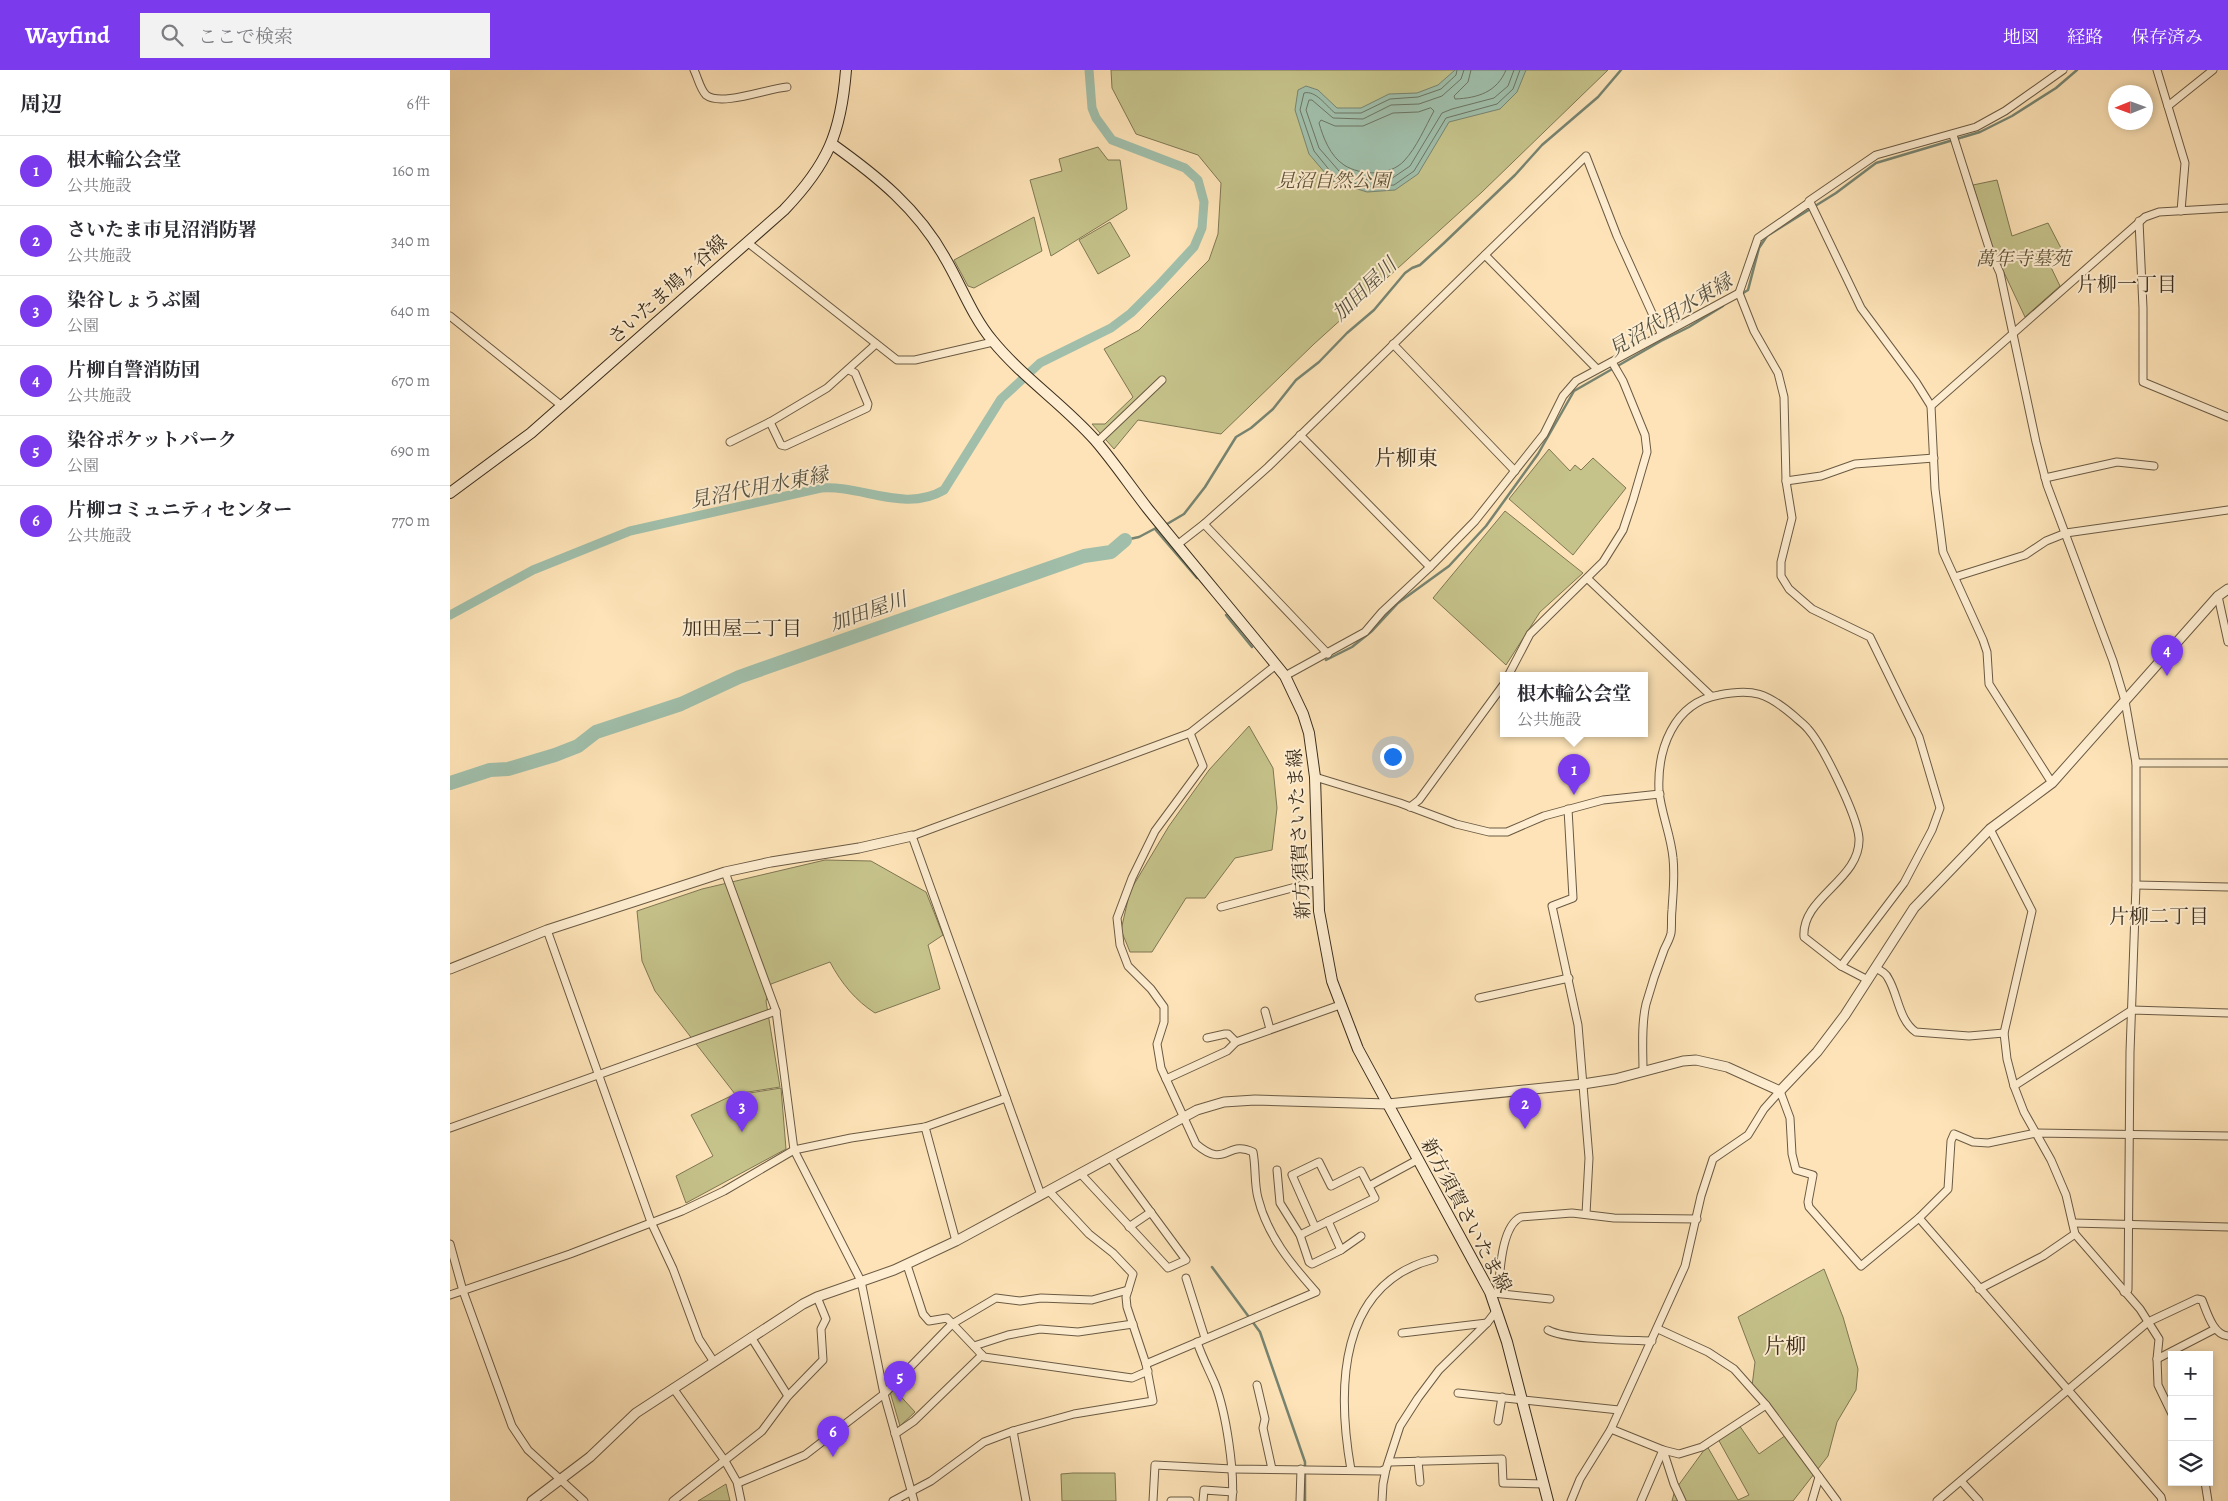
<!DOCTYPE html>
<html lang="ja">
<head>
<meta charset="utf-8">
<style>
  body { margin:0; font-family:Alegreya,"Noto Serif JP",serif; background:#f2f2f3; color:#2b2b33 }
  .controls { position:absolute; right:15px; bottom:15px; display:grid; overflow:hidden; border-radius:0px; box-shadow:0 2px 8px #0003 }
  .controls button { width:45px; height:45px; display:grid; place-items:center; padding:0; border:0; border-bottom:1px solid #e1e1e2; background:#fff; color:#2b2b33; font:25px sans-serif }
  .compass { position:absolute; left:1658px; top:15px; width:45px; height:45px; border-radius:50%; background:#fff; box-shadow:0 2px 8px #0003; rotate:269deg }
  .you { position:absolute; left:942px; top:686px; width:18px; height:18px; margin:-12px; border:4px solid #fff; border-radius:50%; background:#1a73e8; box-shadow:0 0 0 8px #1a73e833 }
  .badge { display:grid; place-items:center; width:32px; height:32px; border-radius:50%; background:#7c3aed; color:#fff; font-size:16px; font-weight:700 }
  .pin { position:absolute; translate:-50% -41px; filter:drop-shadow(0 1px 2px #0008) }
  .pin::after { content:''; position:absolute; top:26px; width:18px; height:15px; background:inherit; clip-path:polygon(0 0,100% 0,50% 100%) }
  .popup { position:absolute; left:1050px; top:602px; width:148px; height:65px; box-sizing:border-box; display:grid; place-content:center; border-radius:0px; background:#fff; filter:drop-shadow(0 1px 4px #0005); font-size:16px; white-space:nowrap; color:#7c7c81 }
  .popup b { font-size:19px; color:#2b2b33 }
  .popup::after { content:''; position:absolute; left:50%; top:100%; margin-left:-10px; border:10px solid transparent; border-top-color:#fff }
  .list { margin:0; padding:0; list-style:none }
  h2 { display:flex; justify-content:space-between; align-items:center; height:65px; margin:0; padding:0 20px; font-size:21px }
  h2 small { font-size:16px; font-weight:400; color:#7c7c81 }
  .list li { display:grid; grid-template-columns:32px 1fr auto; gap:15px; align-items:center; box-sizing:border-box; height:70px; padding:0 20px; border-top:1px solid #e1e1e2 }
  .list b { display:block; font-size:19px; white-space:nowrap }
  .list p { margin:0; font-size:16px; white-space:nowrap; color:#7c7c81 }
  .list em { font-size:16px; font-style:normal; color:#7c7c81 }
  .icon { flex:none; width:28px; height:28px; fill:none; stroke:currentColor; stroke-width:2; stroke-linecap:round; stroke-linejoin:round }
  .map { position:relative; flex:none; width:1778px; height:1431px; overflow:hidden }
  header { display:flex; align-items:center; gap:30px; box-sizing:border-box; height:70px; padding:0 25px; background:#7c3aed; color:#fff }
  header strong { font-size:24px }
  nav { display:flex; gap:28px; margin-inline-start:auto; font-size:18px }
  .search { width:350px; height:45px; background:#f2f2f3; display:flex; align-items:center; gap:12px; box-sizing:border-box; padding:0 18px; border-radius:0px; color:#7c7c81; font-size:19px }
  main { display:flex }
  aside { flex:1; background:#fff }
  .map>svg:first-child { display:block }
</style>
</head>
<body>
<header>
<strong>Wayfind</strong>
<div class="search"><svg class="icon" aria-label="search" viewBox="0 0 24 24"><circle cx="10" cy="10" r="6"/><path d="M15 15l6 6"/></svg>ここで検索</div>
<nav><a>地図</a><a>経路</a><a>保存済み</a></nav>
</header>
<main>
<aside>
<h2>周辺<small>6件</small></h2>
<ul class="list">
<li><span class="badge">1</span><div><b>根木輪公会堂</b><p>公共施設</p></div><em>160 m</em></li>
<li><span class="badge">2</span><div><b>さいたま市見沼消防署</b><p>公共施設</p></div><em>340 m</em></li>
<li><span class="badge">3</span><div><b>染谷しょうぶ園</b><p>公園</p></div><em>640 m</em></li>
<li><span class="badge">4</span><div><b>片柳自警消防団</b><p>公共施設</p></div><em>670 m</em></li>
<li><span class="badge">5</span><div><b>染谷ポケットパーク</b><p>公園</p></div><em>690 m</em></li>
<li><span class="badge">6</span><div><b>片柳コミュニティセンター</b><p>公共施設</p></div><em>770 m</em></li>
</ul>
</aside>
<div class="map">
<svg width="1778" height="1431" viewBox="0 0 1778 1431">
  <rect width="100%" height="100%" fill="#fde3b7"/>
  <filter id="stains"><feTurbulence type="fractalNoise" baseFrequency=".004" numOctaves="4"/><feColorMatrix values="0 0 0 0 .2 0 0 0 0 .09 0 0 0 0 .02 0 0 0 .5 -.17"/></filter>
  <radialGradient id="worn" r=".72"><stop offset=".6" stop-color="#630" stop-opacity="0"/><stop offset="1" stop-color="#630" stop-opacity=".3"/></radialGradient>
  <g fill="#c5c28a" stroke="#7f7753">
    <polygon points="661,0 1158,0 1032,122 864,274 771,364 688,350 664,379 642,354 655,354 683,327 654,279 689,260 759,190 768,164 771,113 748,85 686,64 662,18"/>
    <polygon points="648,77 658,90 670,90 677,139 601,186 580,110 612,101 609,89"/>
    <polygon points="1547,110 1562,166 1598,153 1612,180 1597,189 1610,216 1575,247 1541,175 1523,115"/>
    <polygon points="584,147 592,181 524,218 518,216 504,190"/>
    <polygon points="660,152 680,186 648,204 629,170"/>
    <polygon points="1099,379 1120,401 1125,395 1131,400 1143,388 1176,418 1123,485 1059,429"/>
    <polygon points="1055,441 1133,503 1090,542 1056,595 983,528"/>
    <polygon points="799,656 823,698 827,738 822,780 785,788 755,828 736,828 702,882 680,882 671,860 680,821 719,756 759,700"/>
    <path d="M375,790L421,791L476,822L493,865L478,875L490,919L425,943C406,931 391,913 380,892L321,914L316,931L330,1017L285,1024L205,921L192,891L187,841L252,819Z"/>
    <polygon points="331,1018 336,1079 236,1133 226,1106 263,1086 241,1045 281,1026"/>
    <polygon points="1374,1199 1393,1247 1408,1299 1406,1320 1387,1352 1378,1386 1343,1431 1222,1431 1225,1420 1257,1376 1288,1430 1299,1425 1268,1369 1289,1355 1309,1384 1339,1363 1302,1316 1305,1292 1288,1247"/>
    <polygon points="444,1319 465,1342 450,1356 440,1322"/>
    <polygon points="623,1403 665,1403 666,1431 612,1431 611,1404"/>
    <polygon points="276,1414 280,1431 248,1431"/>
  </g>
  <polygon fill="#a0beaa" stroke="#778471" points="1005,0 1076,0 1067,22 1050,39 999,52 968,104 945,120 917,122 882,111 859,84 845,40 848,20 856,16 868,20 887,38 911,38 939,24 967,23 988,15"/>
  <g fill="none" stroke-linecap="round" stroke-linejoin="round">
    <g stroke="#6c7563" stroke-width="1">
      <path d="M1007,0L1006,5L991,19L968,27L940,29L911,43H885C876,36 866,20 854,23L850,40L864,81L885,107L917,117L944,115L964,101L996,48L1047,34L1063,19L1070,0"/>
      <polyline points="1014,0 1011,9 992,26 969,34 941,35 913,49 883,48 862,30 859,30 856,40 869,78 889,101 918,110 941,109 960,96 992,43 1002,39 1044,28 1058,16 1064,0"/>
      <path d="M1021,0L1018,12L1004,26L1005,29C1028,28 1047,22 1056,0"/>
      <path d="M981,38L984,41C975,57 967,77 954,91C940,106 911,106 894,95C880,86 873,67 869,53L871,50L885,56H913L943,43L968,42Z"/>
    </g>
    <g stroke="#778471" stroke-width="2.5">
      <polyline points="1290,225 1298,220 1309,178 1317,166 1386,123 1426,93 1530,62 1562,46 1606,18 1627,0"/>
      <polyline points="717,454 734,444 755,417 786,367 801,358 823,339 846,310 869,292 897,263 924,240 955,203 962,198 970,195 994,173 1065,105 1092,75 1148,27 1171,0"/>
      <polyline points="705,459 747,508"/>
      <polyline points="675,470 689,467 706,458"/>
      <polyline points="776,545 802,577"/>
      <polyline points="876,590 902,577 922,561 948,533 999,496 1036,456 1088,384 1124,321 1211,271 1239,257 1273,236"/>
      <polyline points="762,1197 810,1262 855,1392 855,1431"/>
    </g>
    <path stroke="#a0beaa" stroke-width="9" d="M0,545L83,500L180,461L371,418C412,415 455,443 494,420L551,329L590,293L661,258L681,243L708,216L744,177L752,158L754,132L748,110L735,98L662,70L646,48L642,38L639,0"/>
    <polyline stroke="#a0beaa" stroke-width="14" points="0,713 40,700 58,699 105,685 128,676 146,662 231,634 289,607 634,486 661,482 675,470"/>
    <defs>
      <g id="minor">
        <path d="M244,0C248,8 250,19 256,25C271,37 319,18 337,17"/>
        <polyline points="1707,0 1735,93 1731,141"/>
        <polyline points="1718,36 1763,0"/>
        <polyline points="1503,65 1540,181 1550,203 1586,372 1597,415 1663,591 1675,631 1686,693 1686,815 1680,982 1678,1220 1674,1222"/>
        <polyline points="1359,131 1426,85 1526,57 1555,41 1613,0"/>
        <polyline points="1689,151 1693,238 1693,312 1778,347"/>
        <polyline points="297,172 447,290 465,290 543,272"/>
        <polyline points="1035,185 1146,298"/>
        <polyline points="0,246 112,336"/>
        <polyline points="943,274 1065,401"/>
        <polyline points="1481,336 1695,147 1709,142 1778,138"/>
        <polyline points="320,352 331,375 335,376 417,338 418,334 405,303 399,300"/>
        <polyline points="850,365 980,497"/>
        <polyline points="280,372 320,352 377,318 426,274"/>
        <polyline points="647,372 712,310"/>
        <polyline points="1595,408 1667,392 1704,396"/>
        <polyline points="1336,411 1371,406 1405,394 1484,388"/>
        <polyline points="754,454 818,397 1136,86 1167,166 1211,263"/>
        <polyline points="727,475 754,454 878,584"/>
        <polyline points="1505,507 1575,485 1596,471 1616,463 1778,440"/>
        <polyline points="1138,509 1261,626"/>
        <polyline points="1768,526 1778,572"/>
        <polyline points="835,606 915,562 932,542 980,497 1025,451 1094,364 1113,326 1126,311 1289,223"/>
        <polyline points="1058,606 1080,564 1153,492 1173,460 1183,430 1197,382 1195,365 1173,311 1162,292"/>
        <polyline points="1686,693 1778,693"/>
        <polyline points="865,707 950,733 1006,754 1039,762 1057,762 1094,746 1153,730 1210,724"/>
        <polyline points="960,737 969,730 1054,614"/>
        <polyline points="1118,739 1123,828 1102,836 1128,955 1139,1088 1136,1144"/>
        <polyline points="1540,759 1582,841 1554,963 1557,989 1564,1016 1574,1042 1601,1090 1616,1125 1625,1164 1690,1239 1709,1269 1707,1289 1708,1315 1722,1344"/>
        <polyline points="275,802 326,941 344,1080 411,1211 434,1324 464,1431"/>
        <polyline points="1686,815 1778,817"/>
        <polyline points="771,837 868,811"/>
        <polyline points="97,860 201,1152 223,1199 249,1269 264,1292"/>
        <polyline points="1391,896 1454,813 1482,760 1490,738 1469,667 1420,567 1362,539 1339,519 1331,506 1331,492 1342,448 1336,411 1334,327 1328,303 1304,261 1289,223 1308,168 1360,132 1411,238 1466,312 1481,336 1485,419 1493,482 1533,570 1537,582 1539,614 1602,713"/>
        <path d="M1425,898C1430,900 1436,903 1438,908C1448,924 1449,951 1466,962L1519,966L1554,963"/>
        <polyline points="1029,928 1119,908"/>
        <polyline points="815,941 820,959"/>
        <polyline points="757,968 775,964 778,964 786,972 890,935"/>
        <path d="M1193,1002C1193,980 1191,955 1196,934C1201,916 1207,898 1214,880C1216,875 1220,869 1221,863C1222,856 1221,848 1222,840C1223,822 1225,806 1223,788C1221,765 1211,743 1209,721C1207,680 1223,633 1269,625C1303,618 1317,623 1344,646C1348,650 1354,654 1358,659C1373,676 1407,745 1409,768C1411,810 1351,827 1354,867L1391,896L1418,910"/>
        <polyline points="716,1009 777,981 786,972"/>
        <polyline points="1564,1016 1682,940 1778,943"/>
        <polyline points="475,1057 506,1171"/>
        <polyline points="0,1058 326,941"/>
        <polyline points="827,1100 830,1133 850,1165 859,1192 862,1194 891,1180 911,1166"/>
        <polyline points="630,1103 718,1198 736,1190 660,1087"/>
        <polyline points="919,1116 969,1089"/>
        <polyline points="591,1125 462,766 740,663 826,595"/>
        <polyline points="1469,1148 1711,1427 1712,1431"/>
        <polyline points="878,1151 891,1180"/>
        <polyline points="1623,1153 1778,1157"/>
        <polyline points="679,1157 701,1142"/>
        <polyline points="850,1165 925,1128 911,1101 881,1116 869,1092 842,1105 865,1157"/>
        <polyline points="0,1174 13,1221 62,1356 78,1380 134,1431"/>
        <polyline points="457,1195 473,1244 479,1251 497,1248 534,1287 682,1308 698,1301"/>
        <polyline points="736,1208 755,1268"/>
        <polyline points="1529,1219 1593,1186 1625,1164"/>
        <polyline points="1043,1223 1100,1229"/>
        <path d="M1048,1223C1050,1203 1051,1156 1071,1147L1122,1143L1164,1148L1247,1149"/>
        <polyline points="0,1225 120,1184 232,1141 274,1121 344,1080 401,1068 475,1057 556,1028"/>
        <polyline points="1208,1259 1258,1282 1284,1299 1316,1335 1387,1431"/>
        <path d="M1098,1260C1116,1270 1179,1270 1202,1271"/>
        <polyline points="952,1263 1037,1253"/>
        <polyline points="301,1267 338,1326"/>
        <path d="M747,1272C752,1287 759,1300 765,1314C776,1342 785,1402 782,1431"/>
        <polyline points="524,1276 558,1265 590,1259 628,1262 683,1254"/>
        <polyline points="1707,1289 1765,1259"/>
        <path d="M696,1294L866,1222C841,1194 817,1165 808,1128C804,1113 806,1097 803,1082C777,1069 776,1100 746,1074L711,998L707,974L714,952V937L701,919L678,896L670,875L667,848L682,808L705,761L753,696L740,663"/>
        <polyline points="807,1315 815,1349 813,1358 822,1399"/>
        <polyline points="223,1318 275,1391 287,1412 291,1431"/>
        <polyline points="1008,1323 1169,1340"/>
        <polyline points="1048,1351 1052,1327"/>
        <polyline points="1161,1359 1213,1380 1224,1414 1232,1431"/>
        <polyline points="563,1361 576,1431"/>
        <polyline points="445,1364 464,1351 532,1285"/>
        <polyline points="968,1391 970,1412"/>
        <polyline points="940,1392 1052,1389 1053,1413 1094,1414"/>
        <path d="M901,1400C887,1320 887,1214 984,1189"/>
        <polyline points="1511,1411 1529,1431"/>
        <polyline points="1755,1412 1758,1431"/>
        <polyline points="288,1413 355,1385 434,1324 502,1254 546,1228 570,1231 591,1228 642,1230 678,1220"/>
        <polyline points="223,1431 312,1361 338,1326 373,1290 371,1259 376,1249 367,1227"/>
        <polyline points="443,1431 481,1411 534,1372 563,1361 624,1344 703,1331 696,1294 677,1237 676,1227 683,1204 663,1183 639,1164 599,1121"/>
        <polyline points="703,1431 705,1395 782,1399 931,1401 936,1399 950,1356 968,1328 989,1300 1037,1253 1047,1240"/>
        <polyline points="721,1431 740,1431"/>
        <polyline points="753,1431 754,1420 783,1422"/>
        <polyline points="850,1431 851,1399"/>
        <polyline points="932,1431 933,1414 936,1399"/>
        <polyline points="1121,1431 1130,1409 1161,1359 1235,1196 1251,1126 1263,1089 1298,1065 1314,1039 1330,1021 1340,1048 1342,1084 1346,1100 1363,1105 1358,1132 1359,1137 1411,1196 1469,1148 1498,1119 1501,1071 1504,1064 1523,1072 1538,1073 1586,1063 1778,1066"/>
        <polyline points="1191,1431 1213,1380 1229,1384 1252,1377 1316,1335"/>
        <polyline points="1362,1431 1369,1407"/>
        <path d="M1487,1431L1698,1252L1747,1229L1752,1230C1757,1242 1763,1265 1778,1266"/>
      </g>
      <g id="tertiary">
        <polyline points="0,899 97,860 275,802 321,792 409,778 462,766"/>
        <polyline points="82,1431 140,1387 186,1343 353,1234 367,1227 444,1200 506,1171 747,1040 774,1032 805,1030 938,1034 1133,1014 1165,1009 1233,991 1246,990 1277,997 1330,1021 1367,982 1395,945 1464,838 1540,759 1602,713 1768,526 1778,519"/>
      </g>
      <g id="secondary">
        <path d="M382,74C427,106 468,139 495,188C511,215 522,246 542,270C572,307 613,334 645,370C664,392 680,416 698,439C743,495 790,550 835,606L853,644L859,663L865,707L869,841L882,911L908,979L1040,1222L1057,1272L1098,1431"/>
        <path d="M0,423L81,363L334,140C378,94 391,63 396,0"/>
      </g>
    </defs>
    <use href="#minor" stroke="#6a5a43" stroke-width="9"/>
    <use href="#tertiary" stroke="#6a5a43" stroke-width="11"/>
    <use href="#secondary" stroke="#392c1c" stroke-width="12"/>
    <use href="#minor" stroke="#feedd0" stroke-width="7"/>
    <use href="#tertiary" stroke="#feedd0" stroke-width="9"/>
    <use href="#secondary" stroke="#feedd0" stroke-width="10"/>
  </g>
  <g text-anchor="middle" stroke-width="4" stroke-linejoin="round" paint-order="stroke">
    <g font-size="19" font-style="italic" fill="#5c5238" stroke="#feedd0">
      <text x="883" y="117">見沼自然公園</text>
      <text x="1573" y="195">萬年寺墓苑</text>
    </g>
    <g font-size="19" fill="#392c1c" stroke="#feedd0">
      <text transform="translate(217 219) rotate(-42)" y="7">さいたま鳩ヶ谷線</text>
      <text transform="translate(848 764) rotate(-93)" y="7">新方須賀さいたま線</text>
      <text transform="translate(1017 1145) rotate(62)" y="7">新方須賀さいたま線</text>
    </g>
    <g font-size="20" fill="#392c1c" stroke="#feedd0">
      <text x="1677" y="221">片柳一丁目</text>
      <text x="292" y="565">加田屋二丁目</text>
      <text x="1709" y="853">片柳二丁目</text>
    </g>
    <g font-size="20" font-style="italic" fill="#535040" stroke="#feedd0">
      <text transform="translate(914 219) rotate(-44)" y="7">加田屋川</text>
      <text transform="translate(1220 245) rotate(-31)" y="7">見沼代用水東縁</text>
      <text transform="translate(309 417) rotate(-11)" y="7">見沼代用水東縁</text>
      <text transform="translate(418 541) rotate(-19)" y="7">加田屋川</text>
    </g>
    <g font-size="21" fill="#392c1c" stroke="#feedd0">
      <text x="956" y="395">片柳東</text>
      <text x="1335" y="1283">片柳</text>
    </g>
  </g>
  <rect width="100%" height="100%" filter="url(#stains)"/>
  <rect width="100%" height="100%" fill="url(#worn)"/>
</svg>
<div class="controls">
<button>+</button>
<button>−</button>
<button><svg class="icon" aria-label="layers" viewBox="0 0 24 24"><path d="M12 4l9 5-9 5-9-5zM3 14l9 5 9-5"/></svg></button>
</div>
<svg class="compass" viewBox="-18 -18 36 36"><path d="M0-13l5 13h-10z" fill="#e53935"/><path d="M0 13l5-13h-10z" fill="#7c7c81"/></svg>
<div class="you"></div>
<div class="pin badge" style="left:1124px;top:725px">1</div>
<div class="popup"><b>根木輪公会堂</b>公共施設</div>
<div class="pin badge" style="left:1075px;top:1059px">2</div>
<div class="pin badge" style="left:292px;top:1062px">3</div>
<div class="pin badge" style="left:1717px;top:606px">4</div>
<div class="pin badge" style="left:450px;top:1332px">5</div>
<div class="pin badge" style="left:383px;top:1387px">6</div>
</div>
</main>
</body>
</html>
